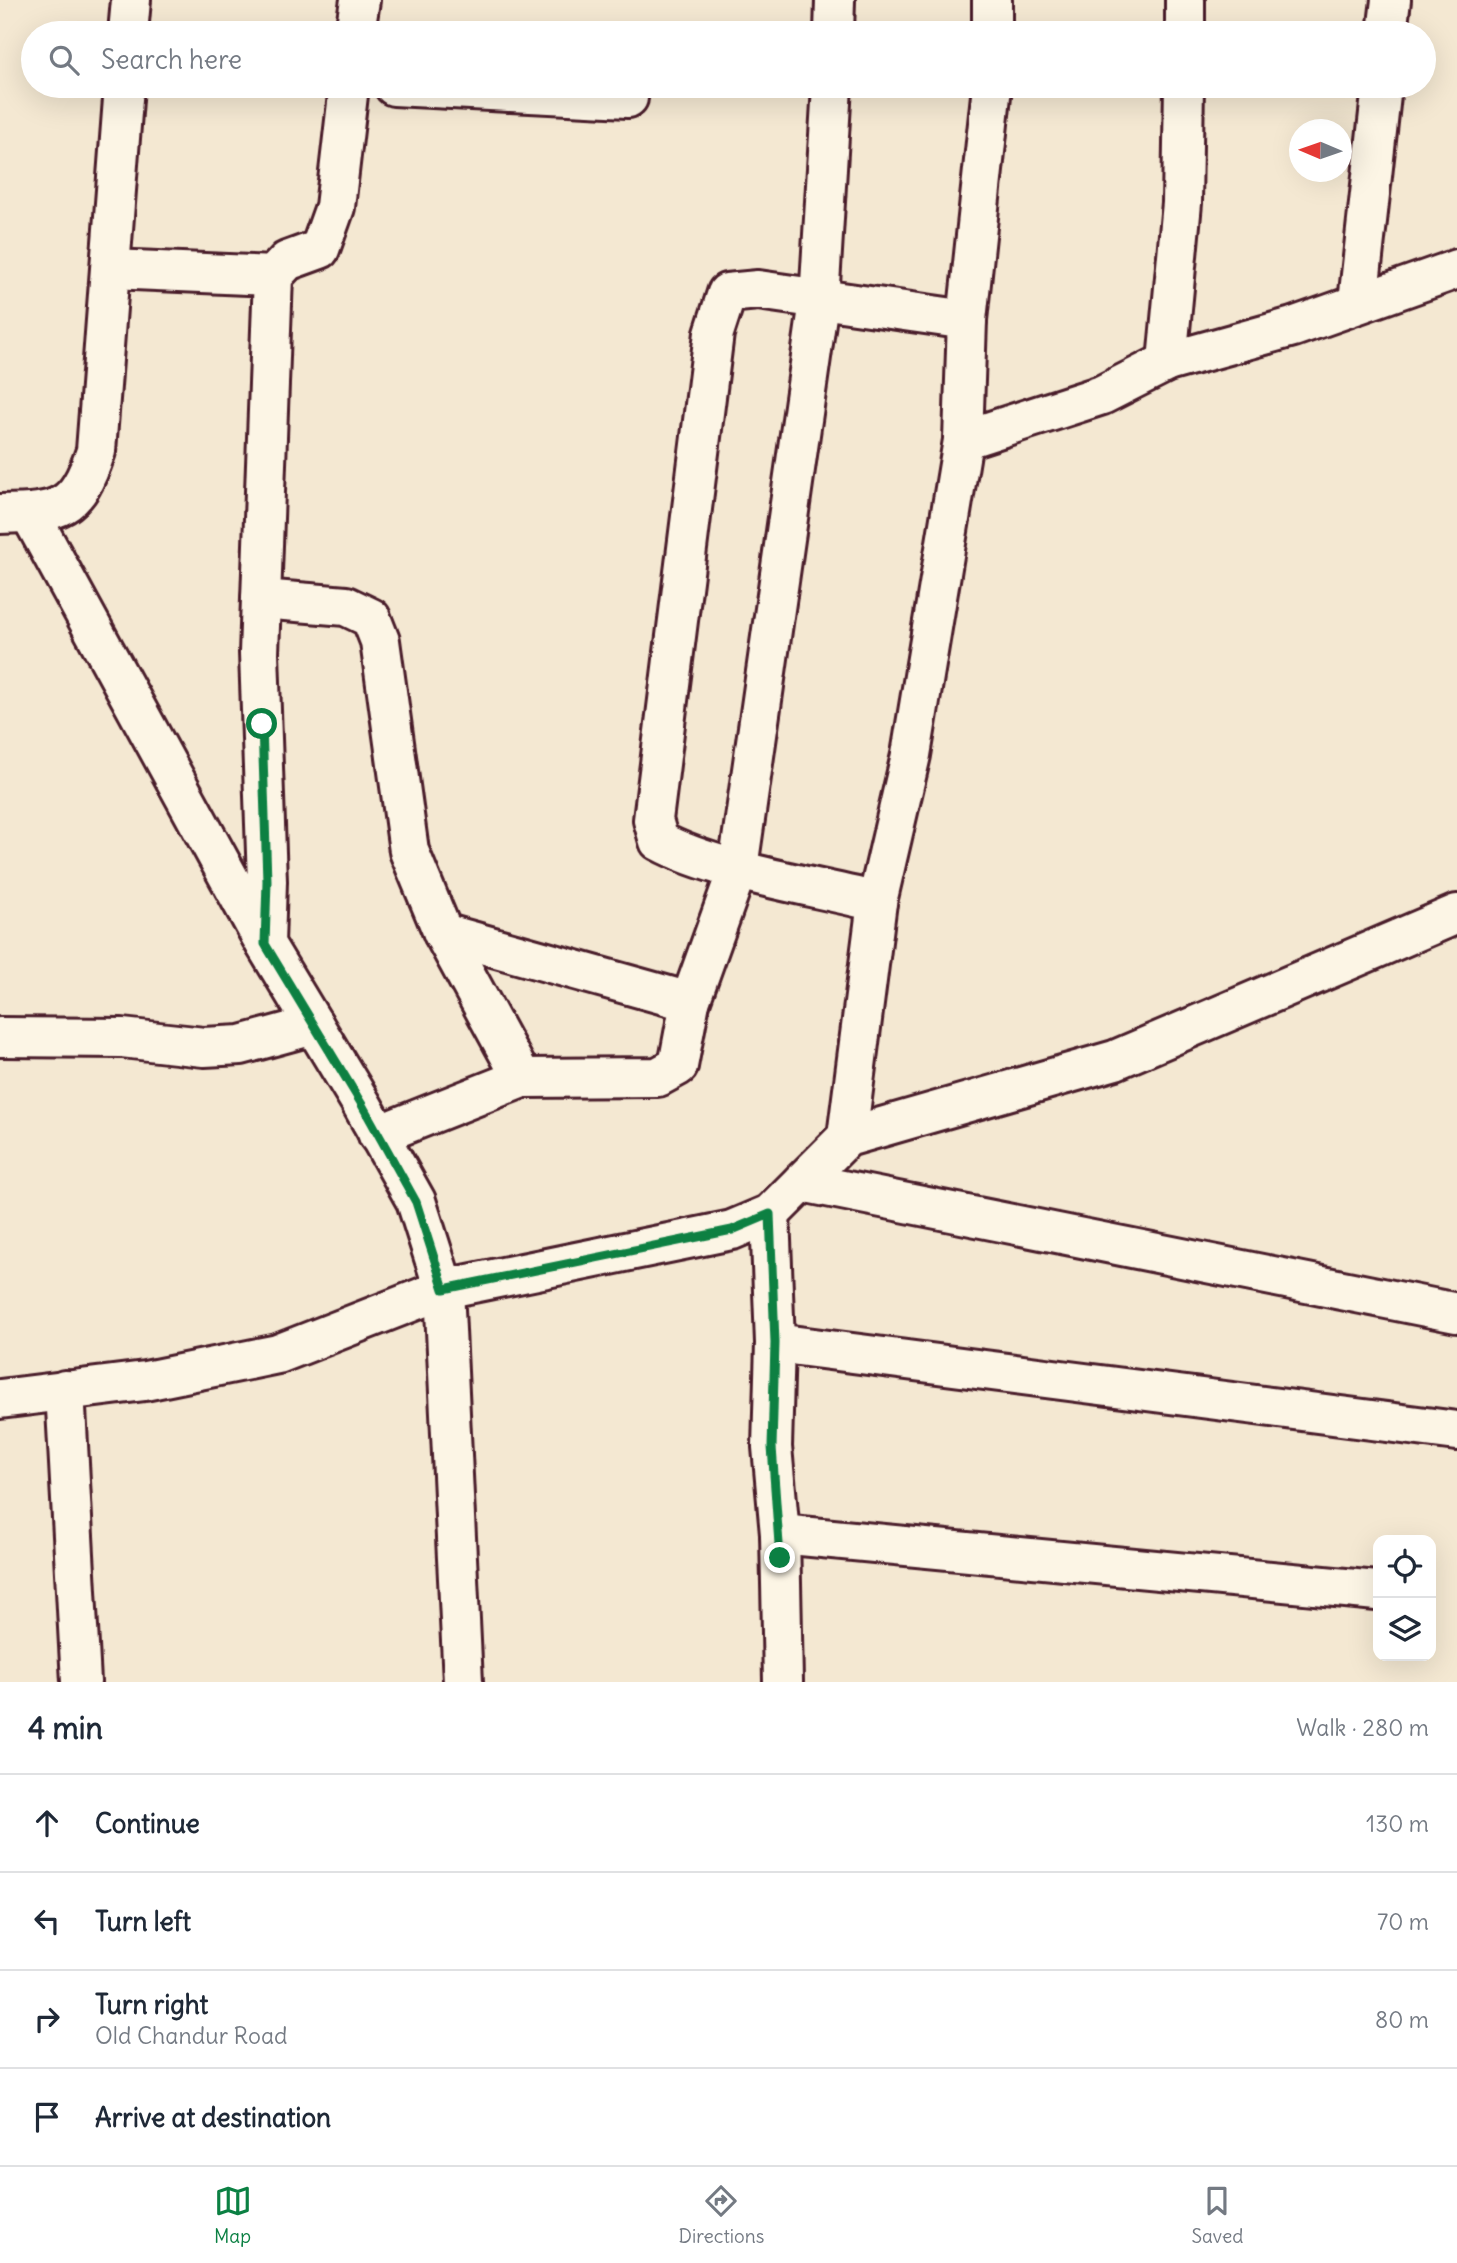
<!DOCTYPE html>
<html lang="en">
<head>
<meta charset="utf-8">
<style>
  body { margin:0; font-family:Delius,sans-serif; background:#f2f2f3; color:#1f2937 }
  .controls { position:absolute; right:21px; bottom:21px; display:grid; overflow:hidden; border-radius:14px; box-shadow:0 7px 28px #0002 }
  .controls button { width:63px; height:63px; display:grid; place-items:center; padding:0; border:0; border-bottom:2px solid #e0e1e3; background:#fff; color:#1f2937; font:35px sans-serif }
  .compass { position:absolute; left:1289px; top:119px; width:63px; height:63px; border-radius:50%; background:#fff; box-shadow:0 7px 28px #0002; rotate:272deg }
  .stop { position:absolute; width:21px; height:21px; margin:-16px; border:5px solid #0b8043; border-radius:50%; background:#fff }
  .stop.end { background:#0b8043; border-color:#fff; box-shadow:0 2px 7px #0008 }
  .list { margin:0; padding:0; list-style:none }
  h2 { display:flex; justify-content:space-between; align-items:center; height:91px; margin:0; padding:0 28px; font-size:30px }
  h2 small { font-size:23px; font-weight:400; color:#747a83 }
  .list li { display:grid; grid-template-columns:46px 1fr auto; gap:21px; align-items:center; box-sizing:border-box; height:98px; padding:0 28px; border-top:2px solid #e0e1e3 }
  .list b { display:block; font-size:26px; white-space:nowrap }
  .list p { margin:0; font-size:23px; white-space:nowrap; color:#747a83 }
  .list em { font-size:23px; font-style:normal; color:#747a83 }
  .icon { flex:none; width:38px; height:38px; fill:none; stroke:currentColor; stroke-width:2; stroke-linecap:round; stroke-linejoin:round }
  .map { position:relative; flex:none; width:1457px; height:1682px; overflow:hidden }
  .search { position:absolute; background:#fff; box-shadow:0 7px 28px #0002; left:21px; right:21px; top:21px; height:77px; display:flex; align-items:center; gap:18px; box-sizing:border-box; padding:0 24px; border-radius:38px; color:#747a83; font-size:26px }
  .sheet { height:483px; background:#fff }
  nav { display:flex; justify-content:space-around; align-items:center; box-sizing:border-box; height:98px; border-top:2px solid #e0e1e3; background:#fff; font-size:19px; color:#747a83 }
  nav a { display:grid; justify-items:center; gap:4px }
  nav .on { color:#0b8043 }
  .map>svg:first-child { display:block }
</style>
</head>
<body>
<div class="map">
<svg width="1457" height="1682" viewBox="0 0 1457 1682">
  <rect width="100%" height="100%" fill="#f4e8d2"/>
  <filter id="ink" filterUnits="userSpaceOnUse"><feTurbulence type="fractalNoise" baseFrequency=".0143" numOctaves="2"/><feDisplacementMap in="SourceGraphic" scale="14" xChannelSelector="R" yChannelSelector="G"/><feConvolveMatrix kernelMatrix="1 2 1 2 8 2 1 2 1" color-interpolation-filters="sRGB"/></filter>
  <g filter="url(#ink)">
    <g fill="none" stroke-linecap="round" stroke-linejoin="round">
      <defs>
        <g id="minor">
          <polyline points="128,33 131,0"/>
          <polyline points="355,33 360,0"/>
          <polyline points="834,33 835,0"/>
          <polyline points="992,33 992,0"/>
          <polyline points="1185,33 1185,0"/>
          <polyline points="1387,33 1391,0"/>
          <polyline points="349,86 335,207 320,249 287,261 273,276 259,653 267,881 265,944 361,1103 416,1201 444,1289 463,1682"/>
          <polyline points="394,86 628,98"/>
          <polyline points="111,269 273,276"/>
          <polyline points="1358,302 1382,86"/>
          <polyline points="1167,362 1182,203 1184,86"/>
          <polyline points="963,440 1102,395 1167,362 1293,327 1457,269"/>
          <path d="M0,514C61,513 76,510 96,451L124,86"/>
          <polyline points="30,514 264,942"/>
          <polyline points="261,599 346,606 371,618 380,641 409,851 443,933 522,1078"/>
          <path d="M877,902C814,886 714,871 659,841L653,820L714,333L727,293L758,290L967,320"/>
          <polyline points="690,1002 738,868 819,301 832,86"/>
          <polyline points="0,1037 122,1038 204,1047 241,1045 314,1025"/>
          <polyline points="378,1135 522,1078 658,1077 678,1066 690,1002 443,933"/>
          <polyline points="847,1137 877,902 911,755 963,440 967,320 992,86"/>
          <polyline points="802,1182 1457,1313"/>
          <polyline points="770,1214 775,1343 772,1447 780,1534 783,1682"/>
          <polyline points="775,1343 1457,1431"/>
          <polyline points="65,1390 81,1682"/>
          <polyline points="0,1399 145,1381 278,1354 444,1289 732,1230 770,1214 847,1137 1115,1060 1457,914"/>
          <polyline points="780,1534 1377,1591"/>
        </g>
      </defs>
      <use href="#minor" stroke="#4a1f2b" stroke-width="44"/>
      <use href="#minor" stroke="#fcf5e5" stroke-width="38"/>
    </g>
  </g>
  <g fill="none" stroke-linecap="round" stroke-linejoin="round" filter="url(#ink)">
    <polyline stroke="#0b8043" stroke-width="9" points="262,724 267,881 265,944 361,1103 416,1202 444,1289 732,1230 770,1214 775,1343 772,1447 780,1558"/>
  </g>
</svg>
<div class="controls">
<button><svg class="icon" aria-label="locate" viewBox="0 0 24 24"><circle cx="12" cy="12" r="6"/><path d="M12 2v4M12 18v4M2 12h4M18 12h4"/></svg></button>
<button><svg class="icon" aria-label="layers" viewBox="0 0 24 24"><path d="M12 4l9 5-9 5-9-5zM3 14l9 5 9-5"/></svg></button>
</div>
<svg class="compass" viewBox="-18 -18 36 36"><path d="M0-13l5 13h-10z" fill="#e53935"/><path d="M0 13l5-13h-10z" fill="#747a83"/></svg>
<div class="stop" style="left:262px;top:724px"></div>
<div class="stop end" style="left:780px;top:1558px"></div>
<div class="search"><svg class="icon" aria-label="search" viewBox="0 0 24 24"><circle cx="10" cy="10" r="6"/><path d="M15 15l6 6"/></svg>Search here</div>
</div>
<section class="sheet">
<h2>4 min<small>Walk · 280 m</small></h2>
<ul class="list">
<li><svg class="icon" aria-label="ahead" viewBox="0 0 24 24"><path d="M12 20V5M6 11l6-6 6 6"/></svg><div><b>Continue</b></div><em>130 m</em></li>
<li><svg class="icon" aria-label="left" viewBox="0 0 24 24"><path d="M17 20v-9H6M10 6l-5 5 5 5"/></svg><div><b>Turn left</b></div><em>70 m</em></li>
<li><svg class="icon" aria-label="right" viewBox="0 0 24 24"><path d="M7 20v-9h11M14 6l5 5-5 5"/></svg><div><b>Turn right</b><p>Old Chandur Road</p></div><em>80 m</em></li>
<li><svg class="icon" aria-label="arrive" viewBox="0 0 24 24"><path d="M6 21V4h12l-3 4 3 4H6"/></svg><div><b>Arrive at destination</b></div></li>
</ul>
</section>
<nav>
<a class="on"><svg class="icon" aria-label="map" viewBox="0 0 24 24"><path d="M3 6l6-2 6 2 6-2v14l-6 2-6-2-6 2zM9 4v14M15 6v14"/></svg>Map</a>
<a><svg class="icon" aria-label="directions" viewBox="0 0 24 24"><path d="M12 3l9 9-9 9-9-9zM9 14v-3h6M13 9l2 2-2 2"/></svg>Directions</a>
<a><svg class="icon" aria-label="saved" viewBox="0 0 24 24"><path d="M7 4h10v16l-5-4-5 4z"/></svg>Saved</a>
</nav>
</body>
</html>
